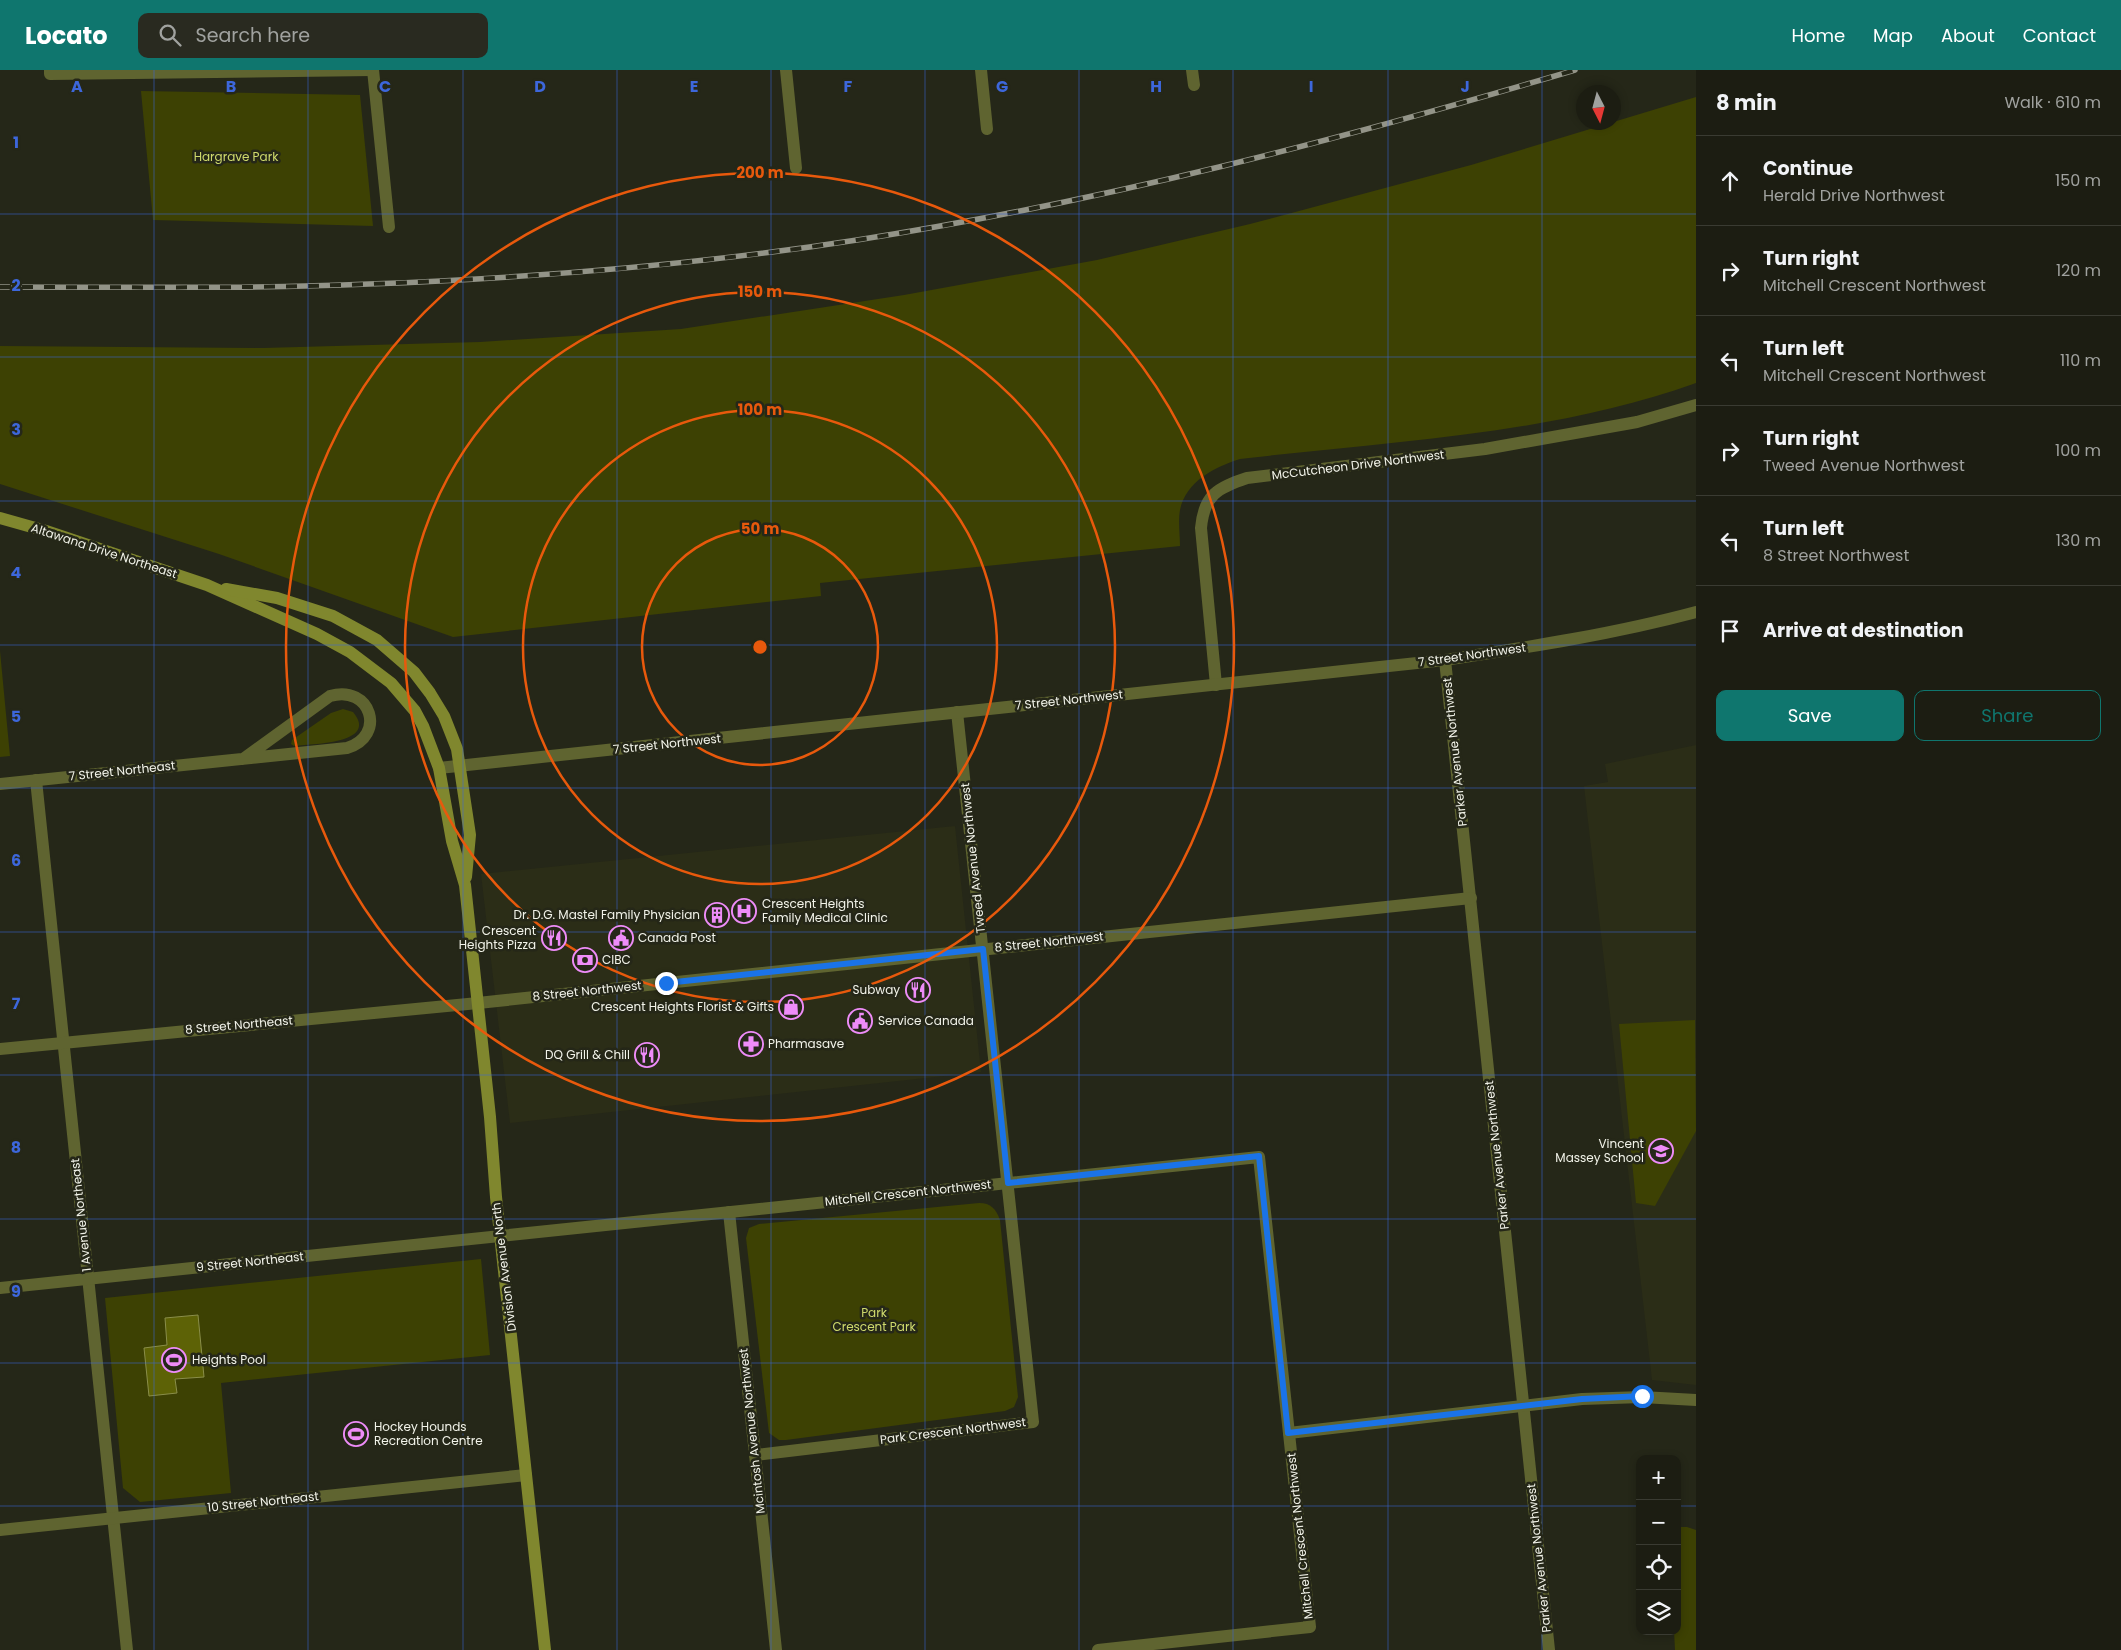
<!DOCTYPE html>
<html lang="en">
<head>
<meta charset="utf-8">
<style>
  body { margin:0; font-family:Poppins,sans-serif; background:#292a20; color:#f1f3f6 }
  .controls { position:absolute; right:15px; bottom:15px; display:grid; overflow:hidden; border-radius:10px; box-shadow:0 2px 8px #0003 }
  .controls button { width:45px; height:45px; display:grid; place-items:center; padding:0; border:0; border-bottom:1px solid #3a3b32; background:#1c1d12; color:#f1f3f6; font:25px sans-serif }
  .compass { position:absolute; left:1576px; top:15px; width:45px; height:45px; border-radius:50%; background:#1c1d12; box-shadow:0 2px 8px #0003; rotate:174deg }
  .stop { position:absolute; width:15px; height:15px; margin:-11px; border:4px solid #1a73e8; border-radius:50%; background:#fff }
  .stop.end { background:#1a73e8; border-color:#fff; box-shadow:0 1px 5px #0008 }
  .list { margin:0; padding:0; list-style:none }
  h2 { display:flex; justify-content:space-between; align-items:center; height:65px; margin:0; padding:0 20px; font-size:21px }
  h2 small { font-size:16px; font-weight:400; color:#a0a29f }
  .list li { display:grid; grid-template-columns:32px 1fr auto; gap:15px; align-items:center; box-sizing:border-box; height:90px; padding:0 20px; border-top:1px solid #3a3b32 }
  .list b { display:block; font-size:19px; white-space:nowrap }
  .list p { margin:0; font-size:16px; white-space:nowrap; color:#a0a29f }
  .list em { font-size:16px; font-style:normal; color:#a0a29f }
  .actions { display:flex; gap:10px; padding:15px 20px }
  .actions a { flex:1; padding:11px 0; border:1px solid #0f766e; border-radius:10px; text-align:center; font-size:18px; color:#0f766e }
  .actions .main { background:#0f766e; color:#fff }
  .icon { flex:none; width:28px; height:28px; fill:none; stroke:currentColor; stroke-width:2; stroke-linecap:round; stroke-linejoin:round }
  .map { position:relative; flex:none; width:1696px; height:1580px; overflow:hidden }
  header { display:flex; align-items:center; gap:30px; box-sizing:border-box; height:70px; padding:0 25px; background:#0f766e; color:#fff }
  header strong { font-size:24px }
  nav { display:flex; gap:28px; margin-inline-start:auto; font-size:18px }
  .search { width:350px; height:45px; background:#292a20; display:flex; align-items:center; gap:12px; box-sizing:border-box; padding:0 18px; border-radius:10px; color:#a0a29f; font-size:19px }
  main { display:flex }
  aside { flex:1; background:#1c1d12 }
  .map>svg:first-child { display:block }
</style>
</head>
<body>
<header>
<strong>Locato</strong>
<div class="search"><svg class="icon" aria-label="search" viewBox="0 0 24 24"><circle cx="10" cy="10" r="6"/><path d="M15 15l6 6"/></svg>Search here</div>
<nav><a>Home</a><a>Map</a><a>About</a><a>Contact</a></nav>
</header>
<main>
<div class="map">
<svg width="1696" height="1580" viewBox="0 0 1696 1580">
  <rect width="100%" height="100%" fill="#252718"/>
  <g fill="#2b2d17">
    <polygon points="1696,675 1696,1315 1652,1310 1584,716 1608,712 1605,694"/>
    <polygon points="955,756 981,1002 510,1053 481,804"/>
  </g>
  <g fill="#3d4103">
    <polygon points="141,21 360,25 373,156 153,150"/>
    <path d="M1696,27V313C1551,365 1393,371 1240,389C1215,397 1186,411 1180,440C1178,451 1180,465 1180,476L820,513L821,526L453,567L219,484L0,414V276L263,278L480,272L681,259L904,225L1097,190L1250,154L1471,95Z"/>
    <polygon points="0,581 10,686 0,687"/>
    <path d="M343,639L353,642C380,674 310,674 294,676L291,674L292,670L331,643Z"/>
    <polygon points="1695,950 1696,1061 1655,1136 1636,1133 1619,954"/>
    <path d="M979,1133C991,1133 996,1139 1000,1150L1018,1327L1014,1337L1005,1341L786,1370H779L769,1363L746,1168L749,1158L759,1154Z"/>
    <polygon points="481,1189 490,1285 221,1313 231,1423 140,1432 123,1418 105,1228"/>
    <polygon points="1677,1457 1687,1457 1696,1460 1696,1580 1675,1580 1674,1561 1677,1561"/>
  </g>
  <polygon fill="#5d6206" stroke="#8a8e4a" points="198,1245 204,1307 175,1309 177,1323 149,1326 144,1278 167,1275 165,1248"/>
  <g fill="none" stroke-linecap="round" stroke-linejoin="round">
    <g stroke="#5f6430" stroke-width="12">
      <polyline points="50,0 50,4 373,0"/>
      <polyline points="373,0 389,157"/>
      <polyline points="786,0 796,98"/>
      <polyline points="981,0 987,59"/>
      <polyline points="1192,0 1194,15"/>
      <polyline points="1445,590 1549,1580"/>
      <path d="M1216,615L1201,458C1204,425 1217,418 1247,408L1485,379L1637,352L1696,335"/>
      <polyline points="36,710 127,1580"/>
      <path d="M0,714L347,678C387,666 371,614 330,626L243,689"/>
      <polyline points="478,933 1471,828"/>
      <polyline points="729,1142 776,1580"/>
      <polyline points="0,1218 1259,1087 1310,1557 1098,1580"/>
      <polyline points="1289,1363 1582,1329 1642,1327 1696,1330"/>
      <polyline points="755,1385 1033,1352 957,642"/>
      <polyline points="0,1460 526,1405"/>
    </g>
    <g stroke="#5f6430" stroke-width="12">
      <path d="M439,698L1445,590C1529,577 1614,564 1696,542"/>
      <polyline points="0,979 478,933"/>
    </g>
    <g stroke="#80872e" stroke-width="12">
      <polyline points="0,448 46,461 207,515 317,564 350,582 391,613 415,641 423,656 439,698 452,771 465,815 490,1047 496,1127 545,1580"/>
      <polyline points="226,519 277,528 333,546 377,570 414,602 430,623 444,646 457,679 470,765 466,807"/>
    </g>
    <defs>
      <path id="rail" d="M0,217C123,217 246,219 369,214C532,208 696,195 857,170C1101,132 1339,70 1575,0"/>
    </defs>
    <use href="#rail" stroke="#939488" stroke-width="5.5"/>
    <use href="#rail" stroke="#252718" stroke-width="4" stroke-dasharray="11" stroke-linecap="butt"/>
  </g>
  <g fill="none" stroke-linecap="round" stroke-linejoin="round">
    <polyline stroke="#1a73e8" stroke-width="6" points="666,913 983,879 1008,1113 1259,1086 1288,1363 1582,1329 1642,1326"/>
  </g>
  <path fill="none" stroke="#3d67db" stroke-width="1" stroke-opacity="0.55" d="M154,0V1580M308,0V1580M463,0V1580M617,0V1580M771,0V1580M925,0V1580M1079,0V1580M1233,0V1580M1388,0V1580M1542,0V1580M0,144H1696M0,287H1696M0,431H1696M0,575H1696M0,718H1696M0,862H1696M0,1005H1696M0,1149H1696M0,1293H1696M0,1436H1640M1677,1436H1696"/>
  <g fill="none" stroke="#e8590c" stroke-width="2.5">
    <circle cx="760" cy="577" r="118"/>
    <circle cx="760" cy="577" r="237"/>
    <circle cx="760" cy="577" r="355"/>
    <circle cx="760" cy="577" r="474"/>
  </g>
  <defs>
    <symbol id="hospital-ring" viewBox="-11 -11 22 22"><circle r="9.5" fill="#252718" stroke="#ee8cf8" stroke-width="1.5"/><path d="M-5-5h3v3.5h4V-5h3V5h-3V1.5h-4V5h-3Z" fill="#ee8cf8"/></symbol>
    <symbol id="building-ring" viewBox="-11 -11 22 22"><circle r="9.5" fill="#252718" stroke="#ee8cf8" stroke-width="1.5"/><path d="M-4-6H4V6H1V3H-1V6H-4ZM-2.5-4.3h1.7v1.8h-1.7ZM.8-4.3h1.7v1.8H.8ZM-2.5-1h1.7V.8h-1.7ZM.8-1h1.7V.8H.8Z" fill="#ee8cf8"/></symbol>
    <symbol id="restaurant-ring" viewBox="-11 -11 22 22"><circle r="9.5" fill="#252718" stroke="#ee8cf8" stroke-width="1.5"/><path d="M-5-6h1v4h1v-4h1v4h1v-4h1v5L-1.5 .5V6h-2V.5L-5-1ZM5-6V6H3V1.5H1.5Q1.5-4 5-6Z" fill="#ee8cf8"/></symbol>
    <symbol id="civic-ring" viewBox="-11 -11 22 22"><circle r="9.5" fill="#252718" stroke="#ee8cf8" stroke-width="1.5"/><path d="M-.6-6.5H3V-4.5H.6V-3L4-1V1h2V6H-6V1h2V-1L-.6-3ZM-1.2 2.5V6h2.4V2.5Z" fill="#ee8cf8"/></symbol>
    <symbol id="bank-ring" viewBox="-11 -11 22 22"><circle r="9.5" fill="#252718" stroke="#ee8cf8" stroke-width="1.5"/><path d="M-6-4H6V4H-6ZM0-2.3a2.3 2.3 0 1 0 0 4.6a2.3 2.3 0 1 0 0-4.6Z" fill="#ee8cf8"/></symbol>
    <symbol id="shop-ring" viewBox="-11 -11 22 22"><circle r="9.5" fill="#252718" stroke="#ee8cf8" stroke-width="1.5"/><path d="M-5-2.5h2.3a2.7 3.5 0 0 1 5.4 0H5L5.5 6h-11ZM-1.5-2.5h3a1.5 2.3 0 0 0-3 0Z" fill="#ee8cf8"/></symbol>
    <symbol id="pharmacy-ring" viewBox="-11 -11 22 22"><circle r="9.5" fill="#252718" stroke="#ee8cf8" stroke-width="1.5"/><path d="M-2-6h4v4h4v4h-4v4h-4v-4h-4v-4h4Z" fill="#ee8cf8"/></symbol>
    <symbol id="school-ring" viewBox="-11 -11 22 22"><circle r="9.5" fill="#252718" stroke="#ee8cf8" stroke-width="1.5"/><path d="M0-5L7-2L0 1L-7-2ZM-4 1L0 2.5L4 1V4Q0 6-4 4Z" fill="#ee8cf8"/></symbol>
    <symbol id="stadium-ring" viewBox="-11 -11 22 22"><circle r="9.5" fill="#252718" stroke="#ee8cf8" stroke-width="1.5"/><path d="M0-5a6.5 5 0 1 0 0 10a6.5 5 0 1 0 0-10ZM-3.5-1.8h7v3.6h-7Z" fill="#ee8cf8"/></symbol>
  </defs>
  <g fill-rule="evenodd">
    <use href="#hospital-ring" x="730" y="827" width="28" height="28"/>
    <use href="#building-ring" x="703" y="831" width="28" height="28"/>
    <use href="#restaurant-ring" x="540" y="854" width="28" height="28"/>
    <use href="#civic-ring" x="607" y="854" width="28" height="28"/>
    <use href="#bank-ring" x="571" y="876" width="28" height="28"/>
    <use href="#restaurant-ring" x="904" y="906" width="28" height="28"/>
    <use href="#shop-ring" x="777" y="923" width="28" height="28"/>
    <use href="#civic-ring" x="846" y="937" width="28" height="28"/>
    <use href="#pharmacy-ring" x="737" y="960" width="28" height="28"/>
    <use href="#restaurant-ring" x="633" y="971" width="28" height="28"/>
    <use href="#school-ring" x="1647" y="1067" width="28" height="28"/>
    <use href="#stadium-ring" x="160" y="1276" width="28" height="28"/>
    <use href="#stadium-ring" x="342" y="1350" width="28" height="28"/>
  </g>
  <g text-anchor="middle" stroke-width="5" stroke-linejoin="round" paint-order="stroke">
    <g font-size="12" fill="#cfda6c" stroke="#252718">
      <text x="236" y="91">Hargrave Park</text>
      <text x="874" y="1247">Park<tspan x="874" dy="14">Crescent Park</tspan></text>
    </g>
    <g font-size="12" fill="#f2f3e9" stroke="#252718">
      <text transform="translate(1358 395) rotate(-7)" y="4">McCutcheon Drive Northwest</text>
      <text transform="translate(104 481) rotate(18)" y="4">Altawana Drive Northeast</text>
      <text transform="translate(1472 585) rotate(-8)" y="4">7 Street Northwest</text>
      <text transform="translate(1069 630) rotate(-6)" y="4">7 Street Northwest</text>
      <text transform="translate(667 674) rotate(-6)" y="4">7 Street Northwest</text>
      <text transform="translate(1455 682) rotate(-96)" y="4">Parker Avenue Northwest</text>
      <text transform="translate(122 701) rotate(-6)" y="4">7 Street Northeast</text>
      <text transform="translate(973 788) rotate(-96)" y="4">Tweed Avenue Northwest</text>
      <text transform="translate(1049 872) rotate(-6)" y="4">8 Street Northwest</text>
      <text transform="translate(587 921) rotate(-6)" y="4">8 Street Northwest</text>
      <text transform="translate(239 955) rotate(-5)" y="4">8 Street Northeast</text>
      <text transform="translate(1497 1085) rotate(-96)" y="4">Parker Avenue Northwest</text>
      <text transform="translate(908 1123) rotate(-6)" y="4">Mitchell Crescent Northwest</text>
      <text transform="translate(81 1145) rotate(-96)" y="4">1 Avenue Northeast</text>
      <text transform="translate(250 1192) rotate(-6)" y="4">9 Street Northeast</text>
      <text transform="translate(504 1197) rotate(-97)" y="4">Division Avenue North</text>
      <text transform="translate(752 1361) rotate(-96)" y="4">Mcintosh Avenue Northwest</text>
      <text transform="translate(953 1361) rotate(-7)" y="4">Park Crescent Northwest</text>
      <text transform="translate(263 1432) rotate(-6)" y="4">10 Street Northeast</text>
      <text transform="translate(1300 1466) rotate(-96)" y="4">Mitchell Crescent Northwest</text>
      <text transform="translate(1539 1488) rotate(-96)" y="4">Parker Avenue Northwest</text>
    </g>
    <g font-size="12" fill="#f2f3e9" stroke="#252718" text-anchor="start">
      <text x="762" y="838">Crescent Heights<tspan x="762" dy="14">Family Medical Clinic</tspan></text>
      <text x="700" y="849" text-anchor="end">Dr. D.G. Mastel Family Physician</text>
      <text x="536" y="865" text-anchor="end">Crescent<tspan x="536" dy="14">Heights Pizza</tspan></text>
      <text x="638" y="872">Canada Post</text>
      <text x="602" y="894">CIBC</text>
      <text x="900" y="924" text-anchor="end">Subway</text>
      <text x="774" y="941" text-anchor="end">Crescent Heights Florist &amp; Gifts</text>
      <text x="878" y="955">Service Canada</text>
      <text x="768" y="978">Pharmasave</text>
      <text x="630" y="989" text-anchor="end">DQ Grill &amp; Chill</text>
      <text x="1644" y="1078" text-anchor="end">Vincent<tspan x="1644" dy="14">Massey School</tspan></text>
      <text x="192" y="1294">Heights Pool</text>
      <text x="374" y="1361">Hockey Hounds<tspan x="374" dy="14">Recreation Centre</tspan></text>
    </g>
  </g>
  <g font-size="16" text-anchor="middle" font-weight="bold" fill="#3d67db" stroke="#252718" stroke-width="5" stroke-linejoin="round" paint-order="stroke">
    <text x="77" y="22">A</text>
    <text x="231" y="22">B</text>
    <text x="385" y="22">C</text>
    <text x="540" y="22">D</text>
    <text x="694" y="22">E</text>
    <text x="848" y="22">F</text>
    <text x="1002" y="22">G</text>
    <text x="1156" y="22">H</text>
    <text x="1311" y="22">I</text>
    <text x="1465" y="22">J</text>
    <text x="16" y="78">1</text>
    <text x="16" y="221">2</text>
    <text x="16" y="365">3</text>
    <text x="16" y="508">4</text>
    <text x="16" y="652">5</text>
    <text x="16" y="796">6</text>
    <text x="16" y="939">7</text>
    <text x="16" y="1083">8</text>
    <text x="16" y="1227">9</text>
  </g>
  <circle cx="760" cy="577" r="8" fill="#e8590c" stroke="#252718" stroke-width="2.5"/>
  <g font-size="15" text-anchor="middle" font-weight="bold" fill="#e8590c" stroke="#252718" stroke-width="5" stroke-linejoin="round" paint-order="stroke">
    <text x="760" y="108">200 m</text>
    <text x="760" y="227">150 m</text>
    <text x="760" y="345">100 m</text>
    <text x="760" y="464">50 m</text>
  </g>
</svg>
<div class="controls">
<button>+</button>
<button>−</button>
<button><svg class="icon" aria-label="locate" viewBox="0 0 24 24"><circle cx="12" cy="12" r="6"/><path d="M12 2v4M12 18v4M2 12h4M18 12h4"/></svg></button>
<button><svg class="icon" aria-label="layers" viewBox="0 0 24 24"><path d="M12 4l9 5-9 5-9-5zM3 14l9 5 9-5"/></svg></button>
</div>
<svg class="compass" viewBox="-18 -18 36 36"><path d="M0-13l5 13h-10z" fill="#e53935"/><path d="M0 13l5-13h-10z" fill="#a0a29f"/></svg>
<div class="stop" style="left:1642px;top:1326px"></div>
<div class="stop end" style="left:666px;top:913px"></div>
</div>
<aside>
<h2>8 min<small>Walk · 610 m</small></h2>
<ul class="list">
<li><svg class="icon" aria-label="ahead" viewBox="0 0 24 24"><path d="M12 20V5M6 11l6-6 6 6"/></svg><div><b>Continue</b><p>Herald Drive Northwest</p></div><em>150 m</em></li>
<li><svg class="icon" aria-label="right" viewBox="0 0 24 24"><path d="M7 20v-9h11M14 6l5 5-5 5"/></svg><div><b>Turn right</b><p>Mitchell Crescent Northwest</p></div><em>120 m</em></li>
<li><svg class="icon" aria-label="left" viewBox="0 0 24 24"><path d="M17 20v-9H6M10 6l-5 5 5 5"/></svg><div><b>Turn left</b><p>Mitchell Crescent Northwest</p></div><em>110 m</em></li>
<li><svg class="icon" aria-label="right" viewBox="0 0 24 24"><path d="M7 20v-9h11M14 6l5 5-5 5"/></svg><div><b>Turn right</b><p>Tweed Avenue Northwest</p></div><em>100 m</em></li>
<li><svg class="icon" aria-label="left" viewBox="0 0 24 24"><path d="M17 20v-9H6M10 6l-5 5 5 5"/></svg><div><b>Turn left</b><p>8 Street Northwest</p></div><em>130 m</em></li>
<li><svg class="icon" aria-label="arrive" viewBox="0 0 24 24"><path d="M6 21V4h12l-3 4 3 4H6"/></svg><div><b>Arrive at destination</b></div></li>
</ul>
<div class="actions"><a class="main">Save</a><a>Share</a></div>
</aside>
</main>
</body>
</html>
